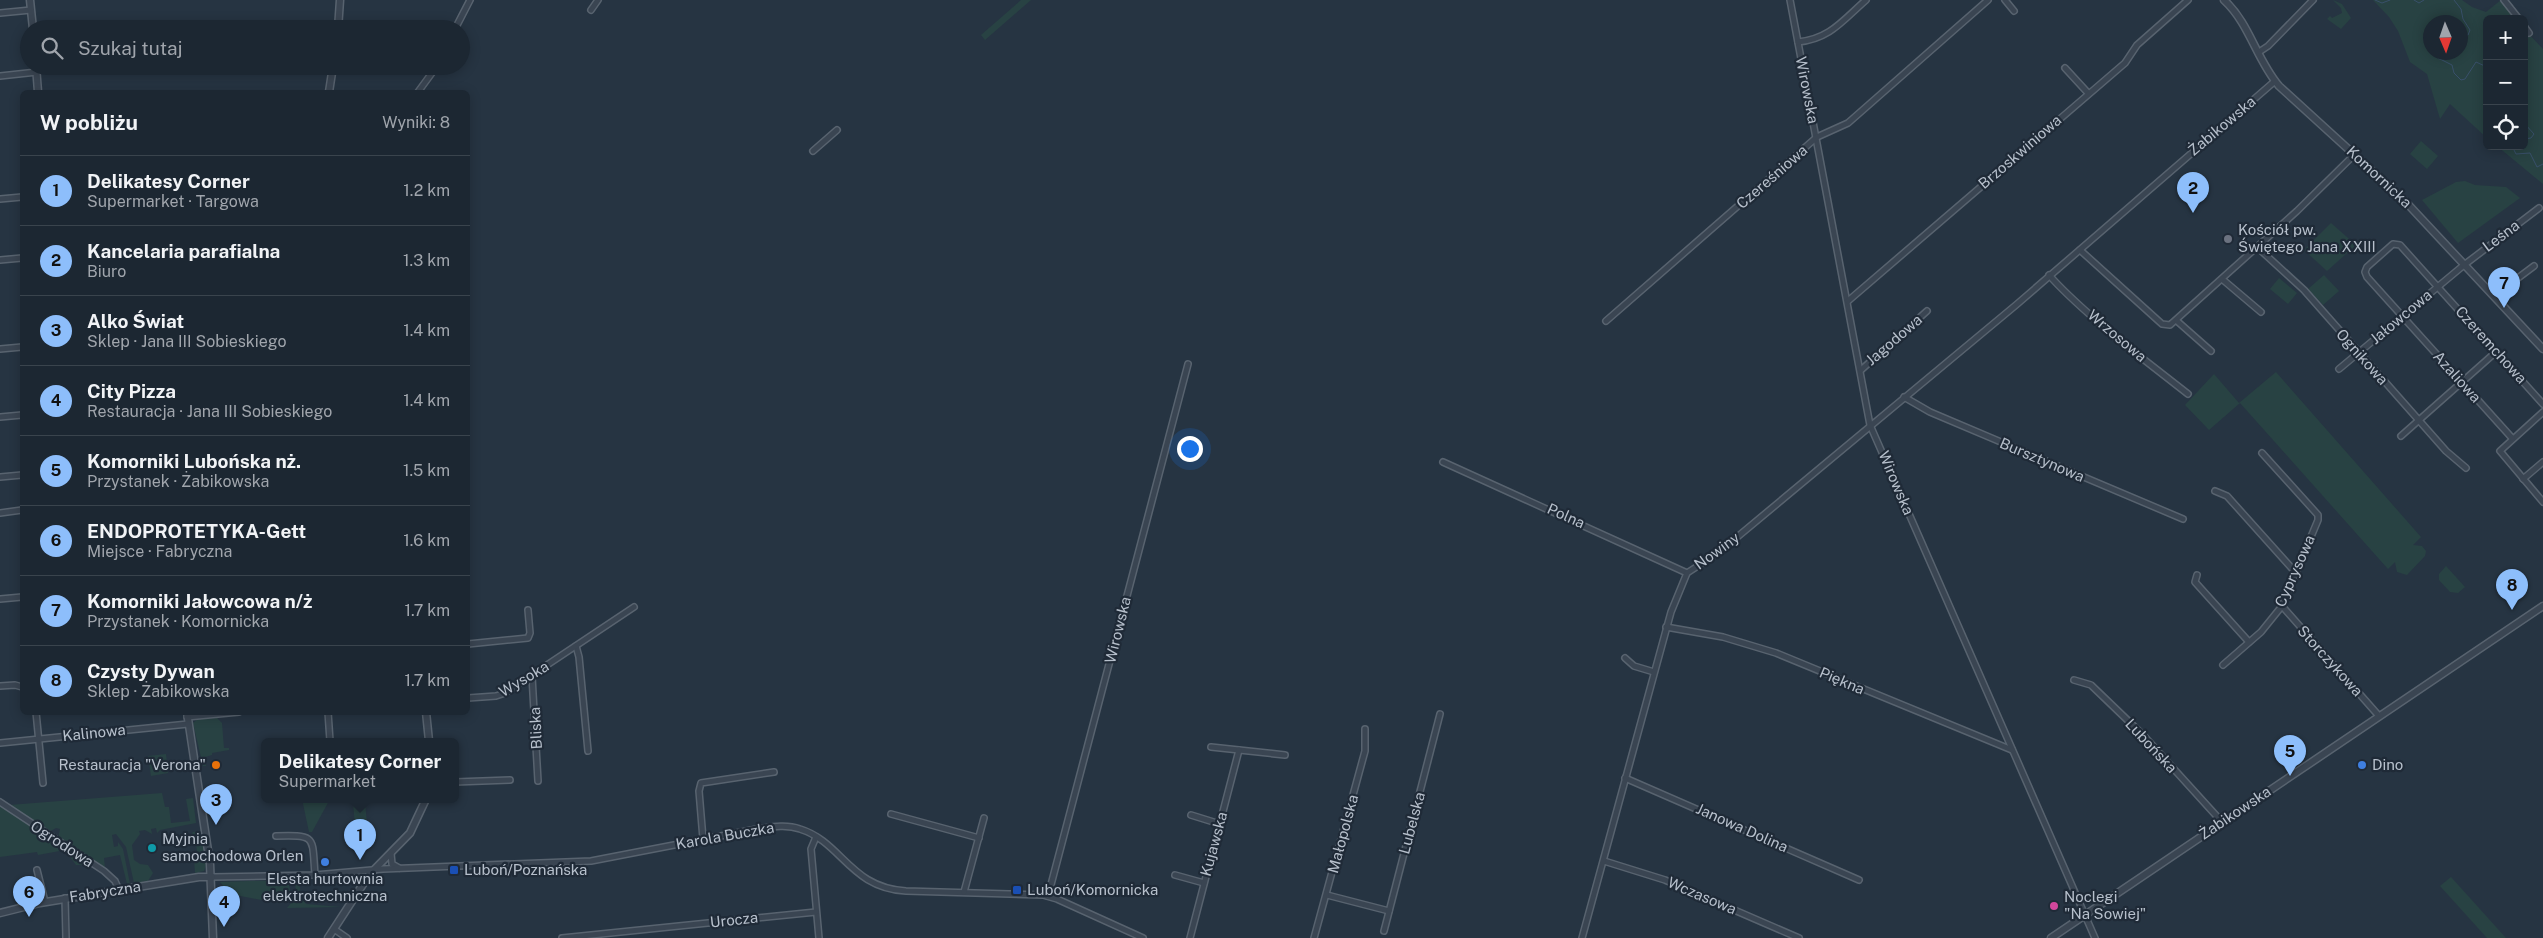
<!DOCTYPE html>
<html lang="pl">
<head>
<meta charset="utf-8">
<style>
  body { margin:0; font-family:"Public Sans",sans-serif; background:#252f3a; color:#f1f3f6 }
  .controls { position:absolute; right:15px; top:15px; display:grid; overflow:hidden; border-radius:8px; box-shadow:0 2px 12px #0003 }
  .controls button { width:45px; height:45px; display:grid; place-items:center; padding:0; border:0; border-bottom:1px solid #3a444d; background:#1c2732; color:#f1f3f6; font:25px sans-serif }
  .compass { position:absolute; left:2423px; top:15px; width:45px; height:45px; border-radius:50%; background:#1c2732; box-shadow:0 2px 12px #0003; rotate:178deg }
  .you { position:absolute; left:1189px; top:448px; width:18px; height:18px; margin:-12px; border:4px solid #fff; border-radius:50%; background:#1a73e8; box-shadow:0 0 0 8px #1a73e833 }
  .badge { display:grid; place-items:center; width:32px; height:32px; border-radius:50%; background:#8dbefb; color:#111; font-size:16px; font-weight:700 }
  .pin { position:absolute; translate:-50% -41px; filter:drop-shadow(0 1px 2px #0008) }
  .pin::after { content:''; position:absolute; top:26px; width:18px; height:15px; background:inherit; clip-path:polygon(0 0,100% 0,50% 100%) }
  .popup { position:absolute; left:261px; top:738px; width:198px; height:65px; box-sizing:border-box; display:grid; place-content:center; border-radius:8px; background:#1c2732; filter:drop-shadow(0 1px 4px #0005); font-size:16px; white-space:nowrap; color:#a0a5ac }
  .popup b { font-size:19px; color:#f1f3f6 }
  .popup::after { content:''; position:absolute; left:50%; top:100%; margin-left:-10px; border:10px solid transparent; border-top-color:#1c2732 }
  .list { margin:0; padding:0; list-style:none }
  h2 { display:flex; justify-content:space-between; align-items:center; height:65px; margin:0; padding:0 20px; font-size:21px }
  h2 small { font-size:16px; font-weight:400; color:#a0a5ac }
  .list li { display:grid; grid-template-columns:32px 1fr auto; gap:15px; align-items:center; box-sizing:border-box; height:70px; padding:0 20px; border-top:1px solid #3a444d }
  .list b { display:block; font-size:19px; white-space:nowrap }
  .list p { margin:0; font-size:16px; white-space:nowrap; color:#a0a5ac }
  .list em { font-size:16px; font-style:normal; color:#a0a5ac }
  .icon { flex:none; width:28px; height:28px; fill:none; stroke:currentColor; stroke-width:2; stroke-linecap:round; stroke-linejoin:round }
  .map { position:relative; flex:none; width:2543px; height:938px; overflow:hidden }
  .search { position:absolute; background:#1c2732; box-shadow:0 2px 12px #0003; left:20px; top:20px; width:450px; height:55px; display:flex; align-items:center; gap:12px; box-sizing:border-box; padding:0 18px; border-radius:28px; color:#a0a5ac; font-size:19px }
  .panel { position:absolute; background:#1c2732; box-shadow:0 2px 12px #0003; left:20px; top:90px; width:450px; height:625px; border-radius:8px }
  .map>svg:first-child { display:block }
</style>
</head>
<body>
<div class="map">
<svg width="2543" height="938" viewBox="0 0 2543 938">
  <rect width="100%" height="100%" fill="#263442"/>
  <g fill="#284243" fill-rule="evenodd">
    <polygon points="1021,0 1031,0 985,40 981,35"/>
    <polygon points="2333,0 2342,4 2351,18 2341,29 2327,19 2330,16 2332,18 2342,13 2341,8"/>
    <path d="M2373,0H2462L2472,7L2486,12L2501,0L2517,19H2487V138L2450,104L2440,119L2427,74L2410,62L2398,31L2389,17ZM2430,22H2460V52H2430Z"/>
    <polygon points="2524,29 2543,49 2543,184 2497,146 2524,146"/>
    <polygon points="2421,141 2438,156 2427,169 2410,154"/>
    <polygon points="2465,181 2475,185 2506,187 2520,198 2458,243 2422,200 2456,182"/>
    <polygon points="2331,223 2356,245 2327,271 2304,250"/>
    <polygon points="2324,275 2339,291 2323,305 2308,289"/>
    <polygon points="2279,278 2297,293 2288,304 2270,289"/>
    <polygon points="2276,372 2421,537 2413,545 2422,546 2426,551 2425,556 2407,575 2397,572 2395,562 2388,569 2240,403 2209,430 2185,405 2214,374 2239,403"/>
    <polygon points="2446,566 2465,587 2458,593 2450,592 2439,580 2439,574"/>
    <polygon points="217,718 222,723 224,748 229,748 229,750 212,753 212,755 205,757 206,766 203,766 193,723 198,719"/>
    <polygon points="166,754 168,773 151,776 148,756"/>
    <polygon points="162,793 165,807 169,807 171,823 190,821 186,799 193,798 196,823 160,830 157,833 156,828 151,829 152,834 145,830 139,831 140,834 132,845 134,860 140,864 148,865 153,873 148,881 134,883 126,847 116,834 112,835 114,847 118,846 118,842 123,849 130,884 127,884 120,855 104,858 105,869 58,838 60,829 56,828 49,832 9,805"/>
    <polygon points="302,799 330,799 312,832 309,832"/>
    <polygon points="365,802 367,824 355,825 353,803"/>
    <polygon points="0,805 91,865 76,865 65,850 38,855 37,852 0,857"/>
    <path d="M198,831C203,841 210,862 204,871L195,873L194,859L198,858L195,837L190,836L193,832Z"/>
    <polygon points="2451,877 2506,938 2487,938 2440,886"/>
    <polygon points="295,878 299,881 301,896 306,904 341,907 287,908 296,897"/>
    <polygon points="283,880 289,885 291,894 285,901 277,903 230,894 220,882"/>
  </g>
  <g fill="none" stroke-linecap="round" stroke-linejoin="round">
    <g stroke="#39506a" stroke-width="1">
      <polyline points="2375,0 2382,3 2390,0"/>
      <polyline points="2414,0 2419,3 2424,0"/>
      <polyline points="2454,0 2461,9 2463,19 2470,30 2468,35 2460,37"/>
      <polyline points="2441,52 2438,58 2452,65 2454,73 2461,80 2465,79 2476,62 2487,67"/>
      <polyline points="2487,78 2483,84 2487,87"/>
      <polyline points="2524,123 2534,134 2531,138 2524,139"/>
      <polyline points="2512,146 2516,154 2530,153 2537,167 2543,164"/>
    </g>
    <defs>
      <g id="minor">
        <polyline points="1790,0 1870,425 2095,938"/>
        <polyline points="2005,0 2014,11"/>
        <polyline points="2504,0 2519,19"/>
        <polyline points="591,10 598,0"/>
        <polyline points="0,13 31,10"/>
        <polyline points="2524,26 2529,33"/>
        <polyline points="455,29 470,0"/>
        <path d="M1798,42C1830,39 1843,20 1866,0"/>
        <polyline points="2259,52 2268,46 2313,0"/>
        <polyline points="2065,68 2088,93"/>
        <polyline points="0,76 37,72"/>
        <polyline points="418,92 437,66"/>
        <polyline points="813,151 837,130"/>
        <polyline points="0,199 22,197"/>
        <polyline points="2257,247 2304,290 2446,451 2466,468"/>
        <polyline points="2080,250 2162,324 2170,325 2297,211 2355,154"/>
        <polyline points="0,260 22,258"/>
        <path d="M2049,275C2069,298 2093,317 2115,337L2188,394"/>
        <polyline points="2222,279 2261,312"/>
        <polyline points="2494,296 2534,266"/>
        <polyline points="1848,301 2125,63 2137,45 2188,0"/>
        <polyline points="1606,321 1817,137 1848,123 1988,0"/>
        <polyline points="2177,321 2211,351"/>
        <polyline points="0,349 22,347"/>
        <polyline points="2339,369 2464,265 2539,208"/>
        <polyline points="1861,370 1927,311"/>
        <polyline points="1904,397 1930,412 2183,519"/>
        <polyline points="2543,412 2500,451 2543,502"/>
        <polyline points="0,417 22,415"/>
        <polyline points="2401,436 2497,351"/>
        <polyline points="2512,438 2367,277 2365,272 2367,267 2393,244 2400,245 2543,404"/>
        <polyline points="1443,462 1687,573"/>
        <polyline points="0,477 22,475"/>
        <polyline points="2523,479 2543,462"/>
        <polyline points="2215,491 2227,496 2296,573"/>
        <polyline points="0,513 22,510"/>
        <polyline points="2197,575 2195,582 2249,642"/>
        <polyline points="0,599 22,597"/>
        <polyline points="2282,606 2379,716"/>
        <polyline points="1666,627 1723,637 1776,653 2012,750"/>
        <polyline points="468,644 528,638 530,633 528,610"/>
        <polyline points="576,646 579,657 588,751"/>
        <polyline points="1625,658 1634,666 1654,672"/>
        <polyline points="2223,665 2261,632 2282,606 2318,520 2318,515 2262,453"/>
        <polyline points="532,676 538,781"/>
        <polyline points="2074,680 2091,685 2143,735 2222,822"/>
        <polyline points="0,686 15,685 22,687"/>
        <polyline points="468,698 496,696 505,693 634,607"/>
        <polyline points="36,712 43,783"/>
        <polyline points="328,712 330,741"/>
        <polyline points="187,717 239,712"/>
        <polyline points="0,743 188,724"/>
        <polyline points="1211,747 1285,755"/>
        <polyline points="1625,778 1859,880"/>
        <polyline points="455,782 510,780"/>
        <polyline points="0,802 104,871 115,881 119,890"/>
        <polyline points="891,814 979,838"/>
        <polyline points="1191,815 1220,824"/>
        <path d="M276,836C317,835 312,836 315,875"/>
        <polyline points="816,837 811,849 819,938"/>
        <polyline points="703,839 699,791 701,783 774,772"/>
        <polyline points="391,853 392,864 399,868"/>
        <polyline points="1604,861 1665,880 1799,938"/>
        <polyline points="37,870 45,902"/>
        <polyline points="1175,875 1204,883"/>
        <path d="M212,877L315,875L383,869L591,861L757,829C771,827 786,824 800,829C842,842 850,888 906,891L1043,895L1057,899L1143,938"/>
        <polyline points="964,892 984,818"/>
        <polyline points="1327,895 1389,911"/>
        <polyline points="1048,896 1188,364"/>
        <polyline points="65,898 66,938"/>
        <polyline points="334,929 347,938"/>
        <polyline points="1384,931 1440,714"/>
        <polyline points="562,938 816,912"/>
        <polyline points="1190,938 1239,750"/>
        <polyline points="1314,938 1365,751 1365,729"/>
        <polyline points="1582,938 1671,612 1687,573 1718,553 2016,305 2275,81"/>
      </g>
      <g id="tertiary">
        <polyline points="30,0 33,29"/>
        <path d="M2224,0C2250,24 2256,59 2279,86L2403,199L2543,349"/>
        <polyline points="338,29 340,0"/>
        <polyline points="36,66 38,92"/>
        <polyline points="329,92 333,66"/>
        <polyline points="187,712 210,864 213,938"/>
        <polyline points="426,712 429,741"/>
        <polyline points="0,913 40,903 199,877 212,877"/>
        <polyline points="328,938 369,875 410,833 426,799"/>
        <polyline points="2051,938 2543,606"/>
      </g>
    </defs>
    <use href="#minor" stroke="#58636f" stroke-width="8"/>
    <use href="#tertiary" stroke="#58636f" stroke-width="9"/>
    <use href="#minor" stroke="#3a4552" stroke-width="5"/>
    <use href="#tertiary" stroke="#3a4552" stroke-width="6"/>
  </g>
  <circle fill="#6b7280" stroke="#1f2a37" stroke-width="2" cx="2228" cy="239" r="5"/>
  <circle fill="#e8710a" stroke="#1f2a37" stroke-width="2" cx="216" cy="765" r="5"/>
  <g fill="#3f7fe0" stroke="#1f2a37" stroke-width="2">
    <circle cx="2362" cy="765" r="5"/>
    <circle cx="325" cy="862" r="5"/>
  </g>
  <circle fill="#0f9aa8" stroke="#1f2a37" stroke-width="2" cx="152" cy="848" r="5"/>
  <g fill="#1a4fb4" stroke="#1f2a37" stroke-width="2">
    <rect x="449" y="865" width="10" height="10" rx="2.5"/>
    <rect x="1012" y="885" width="10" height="10" rx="2.5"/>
  </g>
  <circle fill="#d1479c" stroke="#1f2a37" stroke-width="2" cx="2054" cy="906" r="5"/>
  <g text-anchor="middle" stroke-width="4.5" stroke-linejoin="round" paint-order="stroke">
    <g font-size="15" fill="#b7c0cc" stroke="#1f2a37">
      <text transform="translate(1807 90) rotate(79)" y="5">Wirowska</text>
      <text transform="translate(2222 126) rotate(-40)" y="5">Żabikowska</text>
      <text transform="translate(2020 152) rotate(-41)" y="5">Brzoskwiniowa</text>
      <text transform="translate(1772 177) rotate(-41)" y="5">Czereśniowa</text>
      <text transform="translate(2379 177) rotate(43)" y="5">Komornicka</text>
      <text transform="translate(2501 236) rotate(-37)" y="5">Leśna</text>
      <text transform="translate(2401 317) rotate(-40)" y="5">Jałowcowa</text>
      <text transform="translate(2117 336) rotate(40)" y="5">Wrzosowa</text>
      <text transform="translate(1894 340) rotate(-41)" y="5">Jagodowa</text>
      <text transform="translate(2491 345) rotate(48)" y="5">Czeremchowa</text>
      <text transform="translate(2362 357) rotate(48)" y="5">Ognikowa</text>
      <text transform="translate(2457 377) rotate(48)" y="5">Azaliowa</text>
      <text transform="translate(2042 460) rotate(23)" y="5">Bursztynowa</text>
      <text transform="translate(1896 483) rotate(67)" y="5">Wirowska</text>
      <text transform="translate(1566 516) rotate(24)" y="5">Polna</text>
      <text transform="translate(1717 551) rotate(-36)" y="5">Nowiny</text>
      <text transform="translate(2295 571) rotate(-66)" y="5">Cyprysowa</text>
      <text transform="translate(1118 630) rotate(-76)" y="5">Wirowska</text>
      <text transform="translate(2330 661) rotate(48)" y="5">Storczykowa</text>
      <text transform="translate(524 679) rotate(-31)" y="5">Wysoka</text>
      <text transform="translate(1842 681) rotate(23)" y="5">Piękna</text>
      <text transform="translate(536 728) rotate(-93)" y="5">Bliska</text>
      <text transform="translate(94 733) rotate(-6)" y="5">Kalinowa</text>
      <text transform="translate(2151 746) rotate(47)" y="5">Lubońska</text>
      <text transform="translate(2235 813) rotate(-34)" y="5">Żabikowska</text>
      <text transform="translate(1412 823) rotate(-75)" y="5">Lubelska</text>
      <text transform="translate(1742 828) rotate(24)" y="5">Janowa Dolina</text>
      <text transform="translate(1343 834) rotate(-75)" y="5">Małopolska</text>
      <text transform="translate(725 836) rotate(-10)" y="5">Karola Buczka</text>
      <text transform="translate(62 844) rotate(33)" y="5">Ogrodowa</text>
      <text transform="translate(1214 844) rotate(-75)" y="5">Kujawska</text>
      <text transform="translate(105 892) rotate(-9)" y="5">Fabryczna</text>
      <text transform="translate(1702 896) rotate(23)" y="5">Wczasowa</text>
      <text transform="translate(734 920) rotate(-6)" y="5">Urocza</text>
    </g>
    <g font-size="15" fill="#b7c0cc" stroke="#1f2a37" text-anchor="start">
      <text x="2238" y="235">Kościół pw.<tspan x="2238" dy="17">Świętego Jana XXIII</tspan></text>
      <text x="206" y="770" text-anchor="end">Restauracja "Verona"</text>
      <text x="2372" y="770">Dino</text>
      <text x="162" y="844">Myjnia<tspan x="162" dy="17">samochodowa Orlen</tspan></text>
      <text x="464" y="875">Luboń/Poznańska</text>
      <text x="325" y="884" text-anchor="middle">Elesta hurtownia<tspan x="325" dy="17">elektrotechniczna</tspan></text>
      <text x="1027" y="895">Luboń/Komornicka</text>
      <text x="2064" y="902">Noclegi<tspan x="2064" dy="17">"Na Sowiej"</tspan></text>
    </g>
  </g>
</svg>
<div class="controls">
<button>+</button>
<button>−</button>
<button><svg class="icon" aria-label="locate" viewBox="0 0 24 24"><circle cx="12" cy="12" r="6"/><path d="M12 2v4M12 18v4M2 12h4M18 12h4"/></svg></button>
</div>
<svg class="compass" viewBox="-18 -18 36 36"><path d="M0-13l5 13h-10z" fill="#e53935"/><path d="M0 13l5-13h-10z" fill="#a0a5ac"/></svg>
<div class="you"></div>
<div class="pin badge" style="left:360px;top:860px">1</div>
<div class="popup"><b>Delikatesy Corner</b>Supermarket</div>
<div class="pin badge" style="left:2193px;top:213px">2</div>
<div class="pin badge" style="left:216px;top:825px">3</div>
<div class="pin badge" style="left:224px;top:927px">4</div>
<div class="pin badge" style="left:2290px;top:776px">5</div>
<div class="pin badge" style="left:29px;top:917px">6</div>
<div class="pin badge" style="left:2504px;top:308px">7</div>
<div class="pin badge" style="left:2512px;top:610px">8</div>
<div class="search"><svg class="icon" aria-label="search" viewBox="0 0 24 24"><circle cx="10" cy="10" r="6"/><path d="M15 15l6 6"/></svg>Szukaj tutaj</div>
<section class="panel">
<h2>W pobliżu<small>Wyniki: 8</small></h2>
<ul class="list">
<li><span class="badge">1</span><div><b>Delikatesy Corner</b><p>Supermarket · Targowa</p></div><em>1.2 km</em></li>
<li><span class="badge">2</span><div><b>Kancelaria parafialna</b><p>Biuro</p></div><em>1.3 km</em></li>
<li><span class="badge">3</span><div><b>Alko Świat</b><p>Sklep · Jana III Sobieskiego</p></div><em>1.4 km</em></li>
<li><span class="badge">4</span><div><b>City Pizza</b><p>Restauracja · Jana III Sobieskiego</p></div><em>1.4 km</em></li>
<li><span class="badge">5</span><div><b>Komorniki Lubońska nż.</b><p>Przystanek · Żabikowska</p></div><em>1.5 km</em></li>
<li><span class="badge">6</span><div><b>ENDOPROTETYKA-Gett</b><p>Miejsce · Fabryczna</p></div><em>1.6 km</em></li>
<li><span class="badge">7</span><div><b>Komorniki Jałowcowa n/ż</b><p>Przystanek · Komornicka</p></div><em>1.7 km</em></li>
<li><span class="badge">8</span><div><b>Czysty Dywan</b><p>Sklep · Żabikowska</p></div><em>1.7 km</em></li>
</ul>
</section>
</div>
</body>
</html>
